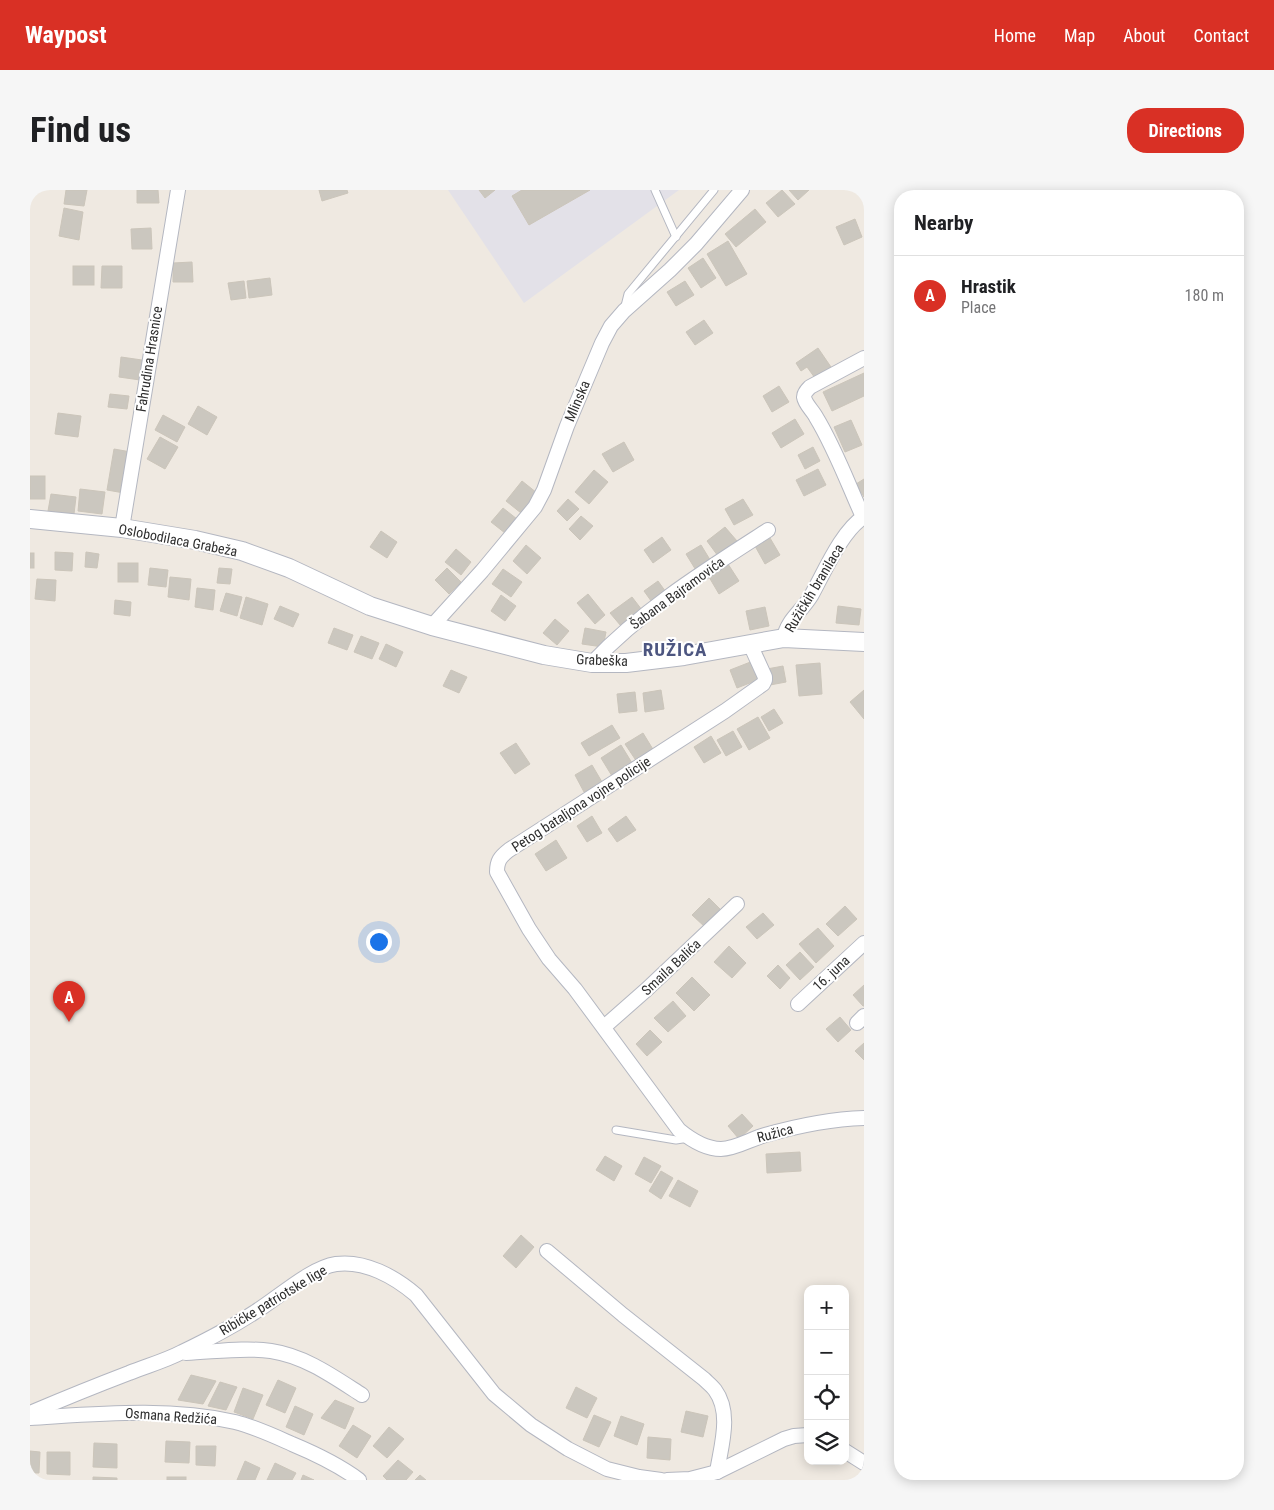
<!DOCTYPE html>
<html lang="en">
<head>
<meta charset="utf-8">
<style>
  body { margin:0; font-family:"Roboto Condensed",sans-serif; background:#f6f6f6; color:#202124 }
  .controls { position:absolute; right:15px; bottom:15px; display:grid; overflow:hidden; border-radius:10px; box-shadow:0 2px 12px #0003 }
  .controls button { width:45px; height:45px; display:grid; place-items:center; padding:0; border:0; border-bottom:1px solid #e0e0e0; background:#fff; color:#202124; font:25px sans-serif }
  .you { position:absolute; left:348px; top:751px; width:18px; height:18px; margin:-12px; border:4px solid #fff; border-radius:50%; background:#1a73e8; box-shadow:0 0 0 8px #1a73e833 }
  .badge { display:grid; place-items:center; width:32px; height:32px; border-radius:50%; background:#d93025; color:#fff; font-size:16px; font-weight:700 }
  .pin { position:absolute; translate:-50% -41px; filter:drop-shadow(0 1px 2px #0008) }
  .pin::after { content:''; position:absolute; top:26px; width:18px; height:15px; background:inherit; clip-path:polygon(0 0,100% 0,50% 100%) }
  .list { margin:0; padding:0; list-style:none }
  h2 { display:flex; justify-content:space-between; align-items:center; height:65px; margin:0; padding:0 20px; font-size:21px }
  h2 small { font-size:16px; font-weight:400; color:#757577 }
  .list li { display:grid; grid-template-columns:32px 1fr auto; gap:15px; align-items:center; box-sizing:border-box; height:80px; padding:0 20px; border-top:1px solid #e0e0e0 }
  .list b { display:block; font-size:19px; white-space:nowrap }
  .list p { margin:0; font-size:16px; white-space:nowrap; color:#757577 }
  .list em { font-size:16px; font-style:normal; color:#757577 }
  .icon { flex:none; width:28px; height:28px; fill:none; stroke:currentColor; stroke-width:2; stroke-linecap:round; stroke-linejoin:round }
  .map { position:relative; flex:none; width:834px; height:1290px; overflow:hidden; border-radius:20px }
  header { display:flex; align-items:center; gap:30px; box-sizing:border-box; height:70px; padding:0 25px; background:#d93025; color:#fff }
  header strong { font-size:24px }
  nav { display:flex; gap:28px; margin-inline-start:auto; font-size:18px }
  .intro { display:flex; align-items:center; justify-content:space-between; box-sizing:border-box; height:120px; padding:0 30px }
  h1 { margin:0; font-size:35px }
  .button { padding:12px 22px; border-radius:20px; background:#d93025; color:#fff; font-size:18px; font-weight:700 }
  main { display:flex; gap:30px; padding:0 30px }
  aside { flex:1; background:#fff; border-radius:20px; box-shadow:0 2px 12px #0003 }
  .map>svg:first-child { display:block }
</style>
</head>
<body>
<header>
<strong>Waypost</strong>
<nav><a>Home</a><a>Map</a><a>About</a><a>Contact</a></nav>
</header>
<div class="intro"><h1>Find us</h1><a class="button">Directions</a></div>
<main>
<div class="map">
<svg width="834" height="1290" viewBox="0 0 834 1290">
  <rect width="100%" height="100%" fill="#efe9e1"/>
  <polygon fill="#e3e1e8" points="418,0 649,0 494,113"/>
  <g fill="#cbc7bf" stroke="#cbc5ba">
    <polygon points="36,0 57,0 54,16 34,14"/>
    <polygon points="107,0 128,0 129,13 107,13"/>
    <polygon points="289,0 317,0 318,3 292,11"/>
    <polygon points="449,0 465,0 455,8"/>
    <polygon points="492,0 560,0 499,35 482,6"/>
    <polygon points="752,0 765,14 748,27 736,13"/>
    <polygon points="759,0 779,0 768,10"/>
    <polygon points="34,18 53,22 49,50 29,46"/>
    <polygon points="725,19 736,32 706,57 695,44"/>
    <polygon points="825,29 832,47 814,55 806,37"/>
    <polygon points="121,38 122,59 102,59 101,39"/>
    <polygon points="698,51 717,84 696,96 677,64"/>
    <polygon points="673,68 686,88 671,98 658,78"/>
    <polygon points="162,72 163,92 143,92 143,73"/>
    <rect x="43" y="76" width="21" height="19"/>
    <polygon points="72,76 92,76 92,98 71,98"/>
    <polygon points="240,88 242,105 219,108 217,91"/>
    <polygon points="214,91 216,108 201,110 198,93"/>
    <polygon points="655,91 664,105 646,116 637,102"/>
    <polygon points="674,130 683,143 665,155 656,142"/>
    <polygon points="788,158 801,177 785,188 777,177 771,181 766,173"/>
    <polygon points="91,167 112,170 110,190 89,187"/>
    <polygon points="834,183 834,206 802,221 793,202"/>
    <polygon points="749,196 759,212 742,222 733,206"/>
    <polygon points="80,204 99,206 97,219 78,217"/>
    <polygon points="168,216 187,227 177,245 158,234"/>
    <polygon points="28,223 51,226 48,247 25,244"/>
    <polygon points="133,225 155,237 147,252 125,240"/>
    <polygon points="765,229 774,244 751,258 742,243"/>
    <polygon points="821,230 832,255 815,262 804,237"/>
    <polygon points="130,247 148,257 135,279 117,269"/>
    <polygon points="594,252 604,270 583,282 572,264"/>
    <polygon points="783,257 790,271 775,279 768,265"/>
    <polygon points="84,259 101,262 94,303 77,300"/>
    <polygon points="788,279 796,295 774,306 766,290"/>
    <polygon points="564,280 578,292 559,314 545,302"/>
    <rect x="0" y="286" width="15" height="23"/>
    <polygon points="834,289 834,307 826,294"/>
    <polygon points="492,291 507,303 491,323 476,311"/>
    <polygon points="50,299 75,302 72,324 48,321"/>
    <polygon points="21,304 46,307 44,324 18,321"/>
    <polygon points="538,309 549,319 537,331 527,321"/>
    <polygon points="713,309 723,325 704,335 695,319"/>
    <polygon points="473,318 487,329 475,343 461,332"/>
    <polygon points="551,326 563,336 550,350 539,339"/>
    <polygon points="695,337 707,351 688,366 677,351"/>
    <polygon points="351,341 367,352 357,368 340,357"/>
    <polygon points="632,347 641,360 623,373 614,360"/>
    <polygon points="740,348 750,365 735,374 725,356"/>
    <polygon points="496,355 511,368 497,384 483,371"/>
    <polygon points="671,355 682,373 667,382 656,364"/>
    <polygon points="426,359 441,372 431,385 415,372"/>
    <polygon points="25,362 43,363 42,381 25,380"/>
    <polygon points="56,362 69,364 67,378 55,377"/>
    <rect x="0" y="363" width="4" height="15"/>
    <rect x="88" y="373" width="20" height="19"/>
    <polygon points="698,374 709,391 689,404 679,387"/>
    <polygon points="120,378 138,380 136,397 118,395"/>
    <polygon points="189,378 202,379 200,394 187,393"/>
    <polygon points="417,378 431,392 419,404 405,390"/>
    <polygon points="473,379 492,392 481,407 462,394"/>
    <polygon points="140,387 161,389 159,410 138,407"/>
    <polygon points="7,389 26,390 25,411 5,409"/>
    <polygon points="628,391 638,405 624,415 614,401"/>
    <polygon points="167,398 185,400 183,420 165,417"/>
    <polygon points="196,403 212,407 207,426 190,421"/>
    <polygon points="558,404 575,425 565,434 547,413"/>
    <polygon points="471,405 486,416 475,431 461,421"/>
    <polygon points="216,407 238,414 232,435 210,428"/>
    <polygon points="602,407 612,420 591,436 580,423"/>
    <polygon points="85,410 101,412 100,426 84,424"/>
    <polygon points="250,416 269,424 263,437 244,429"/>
    <polygon points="808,416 831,419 829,435 806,433"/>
    <polygon points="735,417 739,436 720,440 716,421"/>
    <polygon points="525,429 539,441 527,455 513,443"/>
    <polygon points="304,438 323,445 317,460 298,453"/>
    <polygon points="555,438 576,442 573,457 552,454"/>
    <polygon points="331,446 349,453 342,469 324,462"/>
    <polygon points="356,454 373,462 366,477 349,469"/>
    <polygon points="723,471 730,489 707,498 700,480"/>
    <polygon points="790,473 792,504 769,506 766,475"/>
    <polygon points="753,476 756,492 740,495 737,479"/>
    <polygon points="421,480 437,487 429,503 413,496"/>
    <polygon points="631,500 634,519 615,522 613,503"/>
    <polygon points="834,500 834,529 820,512"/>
    <polygon points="605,502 607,521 589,523 587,504"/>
    <polygon points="744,519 753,533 739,541 731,527"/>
    <polygon points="728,527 740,548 719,560 707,539"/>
    <polygon points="582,535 590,548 559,566 551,553"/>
    <polygon points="703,541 712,557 696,566 687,550"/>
    <polygon points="613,543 624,561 607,572 595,554"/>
    <polygon points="681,546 691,563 674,573 664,557"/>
    <polygon points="486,553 500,574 485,584 470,563"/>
    <polygon points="591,555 602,573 582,586 571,568"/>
    <polygon points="562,575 572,592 554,602 545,585"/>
    <polygon points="562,626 572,643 557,652 547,636"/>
    <polygon points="596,626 606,640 587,652 578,639"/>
    <polygon points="526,650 537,668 516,681 505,664"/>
    <polygon points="679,708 692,721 675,737 662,725"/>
    <polygon points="815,716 827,729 808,746 796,734"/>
    <polygon points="733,723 744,735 727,749 716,737"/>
    <polygon points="788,738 804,756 786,773 769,754"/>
    <polygon points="699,756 716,773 702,788 684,772"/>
    <polygon points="770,762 784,777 770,790 756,775"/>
    <polygon points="748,775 760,788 750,799 737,786"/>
    <polygon points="662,787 680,805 664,821 646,803"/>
    <polygon points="834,795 834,816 833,816 823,805"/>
    <polygon points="643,811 656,826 638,842 624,828"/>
    <polygon points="810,827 821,840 808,852 796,839"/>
    <polygon points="620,840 632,852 617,866 606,854"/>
    <polygon points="834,853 834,870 825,861"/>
    <polygon points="712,924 723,936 709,949 698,936"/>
    <polygon points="770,962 771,981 737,983 736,964"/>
    <polygon points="575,966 592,976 584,991 566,980"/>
    <polygon points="614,967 631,976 621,993 605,984"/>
    <polygon points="631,981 643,988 631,1009 619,1001"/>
    <polygon points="648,990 668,1001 660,1017 639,1006"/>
    <polygon points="491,1045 504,1057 486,1078 473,1066"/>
    <polygon points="161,1185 186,1191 173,1214 148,1210"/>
    <polygon points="248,1190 266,1198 255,1223 236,1215"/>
    <polygon points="190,1192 207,1197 196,1220 178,1216"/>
    <polygon points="546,1197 567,1208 557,1228 536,1218"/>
    <polygon points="213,1198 233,1205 223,1229 204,1222"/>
    <polygon points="305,1210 324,1218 315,1239 291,1228"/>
    <polygon points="265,1216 283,1224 274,1245 256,1237"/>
    <polygon points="656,1221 678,1226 673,1247 651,1242"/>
    <polygon points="564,1225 581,1232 569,1257 553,1250"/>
    <polygon points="591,1226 614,1234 607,1255 584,1246"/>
    <polygon points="323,1235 341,1246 327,1268 309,1256"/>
    <polygon points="359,1237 374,1249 357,1268 343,1256"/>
    <polygon points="618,1247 641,1249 640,1270 617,1268"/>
    <polygon points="136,1251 160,1252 159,1273 135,1272"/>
    <polygon points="64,1253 87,1254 87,1278 63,1277"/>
    <polygon points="166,1256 186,1256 185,1276 166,1275"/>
    <polygon points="0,1261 10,1262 9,1283 0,1283"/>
    <polygon points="17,1262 40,1262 40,1285 17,1284"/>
    <polygon points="368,1270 383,1282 376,1290 357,1290 353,1286"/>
    <polygon points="215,1271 230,1278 225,1290 207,1290"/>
    <polygon points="245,1273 266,1283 262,1290 237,1290"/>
    <polygon points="273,1285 284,1290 271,1290"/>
    <polygon points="390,1285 396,1290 385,1290"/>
    <polygon points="63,1287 87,1288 87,1290 63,1290"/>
    <rect x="137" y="1287" width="19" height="3"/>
  </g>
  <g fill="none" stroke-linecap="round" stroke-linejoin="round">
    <defs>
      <g id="service">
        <polyline points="625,0 646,47"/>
        <polyline points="594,120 598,104 684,0"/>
        <polyline points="586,940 646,950 659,948"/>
      </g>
      <g id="minor">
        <path d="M833,327C818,294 805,258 786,227C783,221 775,214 774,207C774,203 777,200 780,197L834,168"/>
        <polyline points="92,338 148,0"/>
        <polyline points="402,436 452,381 505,317 514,300 537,236 572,153 581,136 594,121 640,80 666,54 712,0"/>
        <path d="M754,448C757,430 772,421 781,406C794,383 812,340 834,327"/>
        <path d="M720,454L735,487V490L733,494L695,521L479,660C470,667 467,671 467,682L499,739L519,769L545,799L649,940C660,949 676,959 691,959C705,959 721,949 735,945C767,936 800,929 834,928"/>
        <path d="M562,473C613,419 676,380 738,340"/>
        <polyline points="768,814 834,753"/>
        <polyline points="827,833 834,826"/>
        <polyline points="574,837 616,800 707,714"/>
        <path d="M517,1061L593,1125L674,1189C677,1192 682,1196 685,1200C702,1223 691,1256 687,1282"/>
        <path d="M156,1163C183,1162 214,1157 241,1161C275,1166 304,1187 332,1205"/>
        <path d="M0,1223C33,1209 65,1196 99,1183C116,1176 135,1171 152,1162C177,1150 202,1137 225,1122C248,1108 280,1078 306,1074C335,1070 365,1087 386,1105L464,1204L501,1235L538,1259L577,1279L609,1287L631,1290"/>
        <path d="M0,1228C68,1224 138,1217 205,1232C225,1237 244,1246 262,1254C286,1264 309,1275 329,1290"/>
        <polyline points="815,1261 834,1273"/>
        <polyline points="637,1290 660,1289 687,1282 754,1249 764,1246 778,1245"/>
      </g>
      <polyline id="tertiary" points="0,329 92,338 165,350 212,361 259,378 340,416 402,436 514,465 562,473 596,473 654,466 754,448 834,452"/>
    </defs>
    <use href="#service" stroke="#b4b7c1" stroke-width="9"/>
    <use href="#minor" stroke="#b4b7c1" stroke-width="16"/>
    <use href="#tertiary" stroke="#b4b7c1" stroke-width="20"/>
    <use href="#service" stroke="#fff" stroke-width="7"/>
    <use href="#minor" stroke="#fff" stroke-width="14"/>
    <use href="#tertiary" stroke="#fff" stroke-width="18"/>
  </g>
  <g text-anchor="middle" stroke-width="4" stroke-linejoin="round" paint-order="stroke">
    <g font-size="14" fill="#2e2e2e" stroke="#fff">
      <text transform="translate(119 169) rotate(-81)" y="5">Fahrudina Hrasnice</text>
      <text transform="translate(547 211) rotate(-67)" y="5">Mlinska</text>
      <text transform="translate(148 350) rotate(11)" y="5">Oslobodilaca Grabeža</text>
      <text transform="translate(784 398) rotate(-59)" y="5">Ružičkih branilaca</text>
      <text transform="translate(647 403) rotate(-36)" y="5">Šabana Bajramovića</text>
      <text transform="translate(572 470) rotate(2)" y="5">Grabeška</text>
      <text transform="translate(551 614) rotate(-33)" y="5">Petog bataljona vojne policije</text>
      <text transform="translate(641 777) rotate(-43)" y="5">Smaila Balića</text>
      <text transform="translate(801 783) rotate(-43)" y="5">16. juna</text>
      <text transform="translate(745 943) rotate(-15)" y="5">Ružica</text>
      <text transform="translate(243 1110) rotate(-31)" y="5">Ribićke patriotske lige</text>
      <text transform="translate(141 1226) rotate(4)" y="5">Osmana Redžića</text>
    </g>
    <g font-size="19" font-weight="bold" letter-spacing="1" fill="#4d5680" stroke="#fff">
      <text x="645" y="466">RUŽICA</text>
    </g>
  </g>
</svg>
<div class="controls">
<button>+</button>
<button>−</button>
<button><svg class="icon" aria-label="locate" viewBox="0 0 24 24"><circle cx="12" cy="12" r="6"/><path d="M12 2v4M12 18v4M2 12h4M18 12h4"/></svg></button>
<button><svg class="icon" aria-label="layers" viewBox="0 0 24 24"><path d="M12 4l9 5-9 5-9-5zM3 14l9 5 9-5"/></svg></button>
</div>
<div class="you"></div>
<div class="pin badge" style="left:39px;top:832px">A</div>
</div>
<aside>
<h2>Nearby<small></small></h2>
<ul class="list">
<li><span class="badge">A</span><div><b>Hrastik</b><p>Place</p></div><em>180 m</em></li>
</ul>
</aside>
</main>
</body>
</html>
